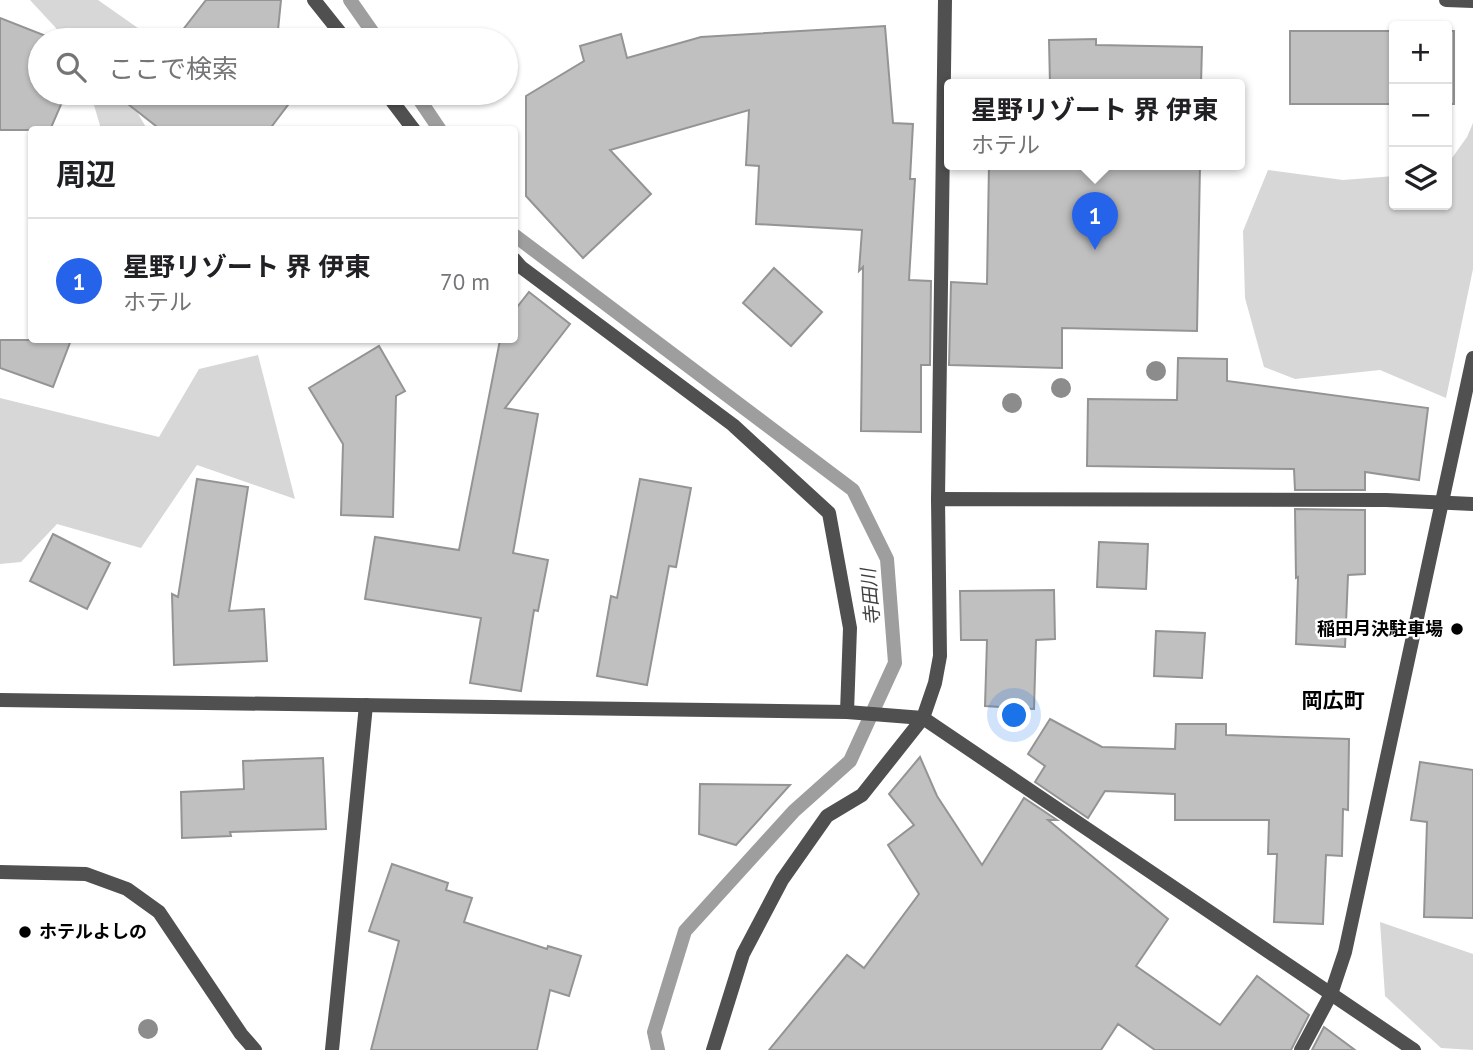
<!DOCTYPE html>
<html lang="ja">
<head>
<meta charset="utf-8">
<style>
  body { margin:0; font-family:"PT Sans","Noto Sans JP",sans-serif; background:#f2f2f2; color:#202124 }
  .controls { position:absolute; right:21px; top:21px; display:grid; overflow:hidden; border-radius:7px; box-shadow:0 2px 5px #0004 }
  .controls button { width:63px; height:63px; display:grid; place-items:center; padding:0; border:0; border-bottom:2px solid #e0e0e0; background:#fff; color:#202124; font:35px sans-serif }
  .you { position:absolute; left:1015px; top:716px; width:24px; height:24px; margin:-18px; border:5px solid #fff; border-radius:50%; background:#1a73e8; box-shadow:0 0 0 10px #1a73e833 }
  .badge { display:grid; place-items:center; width:46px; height:46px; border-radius:50%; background:#2563eb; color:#fff; font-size:23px; font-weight:700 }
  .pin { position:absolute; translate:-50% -58px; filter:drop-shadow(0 2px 4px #0008) }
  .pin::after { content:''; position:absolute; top:37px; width:24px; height:21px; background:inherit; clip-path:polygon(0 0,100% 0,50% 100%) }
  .popup { position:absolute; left:944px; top:79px; width:301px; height:91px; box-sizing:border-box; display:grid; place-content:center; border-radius:7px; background:#fff; filter:drop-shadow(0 2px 5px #0005); font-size:23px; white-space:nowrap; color:#757577 }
  .popup b { font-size:26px; color:#202124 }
  .popup::after { content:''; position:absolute; left:50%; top:100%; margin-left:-14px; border:14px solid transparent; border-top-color:#fff }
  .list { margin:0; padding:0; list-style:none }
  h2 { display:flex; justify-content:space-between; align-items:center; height:91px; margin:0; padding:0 28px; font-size:30px }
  h2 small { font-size:23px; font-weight:400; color:#757577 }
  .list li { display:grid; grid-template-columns:46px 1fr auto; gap:21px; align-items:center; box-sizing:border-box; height:126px; padding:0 28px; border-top:2px solid #e0e0e0 }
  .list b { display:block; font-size:26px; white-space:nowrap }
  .list p { margin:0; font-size:23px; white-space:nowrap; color:#757577 }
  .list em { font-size:23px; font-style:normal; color:#757577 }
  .icon { flex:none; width:38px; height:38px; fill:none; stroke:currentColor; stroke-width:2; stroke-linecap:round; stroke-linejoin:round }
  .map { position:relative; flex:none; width:1473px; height:1050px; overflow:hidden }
  .search { position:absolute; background:#fff; box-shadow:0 2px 5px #0004; left:28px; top:28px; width:490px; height:77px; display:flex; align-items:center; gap:18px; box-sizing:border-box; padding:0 24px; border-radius:38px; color:#757577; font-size:26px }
  .panel { position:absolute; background:#fff; box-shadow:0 2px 5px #0004; left:28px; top:126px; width:490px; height:217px; border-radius:7px }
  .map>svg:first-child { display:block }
</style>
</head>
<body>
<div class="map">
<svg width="1473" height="1050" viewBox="0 0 1473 1050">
  <rect width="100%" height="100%" fill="#fff"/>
  <g fill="#d7d7d7">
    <polygon points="30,0 98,0 145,33 143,40 67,40"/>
    <polygon points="95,93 126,93 147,129 101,129 94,105"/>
    <polygon points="1473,123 1473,269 1446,398 1380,370 1295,379 1264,367 1245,298 1243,231 1268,170 1343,180 1394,176 1394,205 1447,205 1447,165 1467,137"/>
    <polygon points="258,355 295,499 197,465 141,548 57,524 21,562 0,564 0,398 159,437 199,369"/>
    <polygon points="1380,922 1473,954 1473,1050 1441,1048 1385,996"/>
  </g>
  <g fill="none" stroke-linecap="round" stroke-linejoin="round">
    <g stroke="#9e9e9e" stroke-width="14">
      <polyline points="350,0 378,40"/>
      <polyline points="415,93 440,130"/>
      <polyline points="514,235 853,490 887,559 895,663 850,761 794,811 685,931 654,1032 658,1050"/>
    </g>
  </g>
  <g fill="#c0c0c0" stroke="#949494" stroke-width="2">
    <polygon points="206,0 281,0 277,40 175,40"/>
    <polygon points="0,18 56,40 40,40 40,93 66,93 50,130 0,130"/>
    <polygon points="885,26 893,123 913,124 910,179 915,179 909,280 931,281 930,365 921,365 921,432 861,431 863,267 859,271 862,230 756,224 759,166 746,165 749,110 610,150 651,194 583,258 526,196 526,96 584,61 580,46 621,34 627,58 701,37"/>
    <rect x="1290" y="31" width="104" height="73"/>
    <rect x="1447" y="31" width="7" height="73"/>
    <polygon points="1096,39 1096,45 1202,47 1201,84 1050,84 1049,40"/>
    <polygon points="114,93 297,93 269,130 161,130"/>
    <polygon points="989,164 1200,164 1197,331 1062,328 1062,368 949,365 951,282 987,284"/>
    <polygon points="774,268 822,312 791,346 743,303"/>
    <polygon points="529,292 570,324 505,408 538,414 513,553 548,560 538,611 534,610 521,691 470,683 481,618 365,599 375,537 459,550 500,340 514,340 514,311"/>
    <polygon points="0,340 71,340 53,387 0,368"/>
    <polygon points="379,346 405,391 396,396 393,517 341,515 343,444 309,388"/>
    <polygon points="1178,358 1227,359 1227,381 1428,408 1419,480 1365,472 1365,490 1295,490 1294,469 1087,466 1088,399 1177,400"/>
    <polygon points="197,479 248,487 229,611 264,609 267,661 174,665 172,594 178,597"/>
    <polygon points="640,479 691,488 676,567 669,566 647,685 597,676 611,596 617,598"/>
    <polygon points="1295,509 1365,510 1365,574 1348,575 1345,647 1296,644 1298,577 1296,578"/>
    <polygon points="53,534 110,563 87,609 30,581"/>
    <polygon points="1099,542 1148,544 1146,589 1097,587"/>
    <polygon points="1054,590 1055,639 1036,640 1034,709 985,706 987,640 961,640 960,591"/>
    <polygon points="1156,631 1205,633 1202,678 1154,676"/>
    <polygon points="1050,719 1102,747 1175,749 1176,724 1226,724 1226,735 1349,739 1348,810 1343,809 1342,856 1326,855 1323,924 1274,922 1277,854 1268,854 1269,820 1175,820 1175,794 1105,791 1088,818 1035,782 1045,766 1028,754"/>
    <polygon points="920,757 937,796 982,865 1024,798 1057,820 1048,820 1168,919 1136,966 1220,1025 1257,976 1309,1015 1291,1050 1155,1050 1118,1024 1101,1050 769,1050 847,955 864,968 919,894 888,845 914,825 889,794"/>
    <polygon points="323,758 326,829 230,832 231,836 182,838 181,792 244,789 243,761"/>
    <polygon points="1420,762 1473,770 1473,918 1424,917 1427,822 1411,820"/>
    <polygon points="700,784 790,785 736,845 699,834"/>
    <polygon points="392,864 448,883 446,890 472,898 464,922 547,949 548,946 581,956 569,996 550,990 537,1050 371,1050 399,941 369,931"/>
    <polygon points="1324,1027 1355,1050 1312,1050"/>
  </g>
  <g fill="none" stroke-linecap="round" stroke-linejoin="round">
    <g stroke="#505050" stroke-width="14">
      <polyline points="314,0 346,40"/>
      <polyline points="1446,0 1473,1"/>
      <polyline points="386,93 414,130"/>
      <polyline points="514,259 521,267 733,425 829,513 850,628 847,712"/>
      <polyline points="938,499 945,0"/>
      <polyline points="0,700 847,712 923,718 1414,1050"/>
      <polyline points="0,872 86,874 127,889 159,912 241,1034 255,1050"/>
      <polyline points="332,1050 366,705"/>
      <polyline points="713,1050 743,954 782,880 827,816 862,795 923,718 935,683 940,656 938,499 1386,500 1473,504"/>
      <polyline points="1301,1050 1331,994 1345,952 1473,358"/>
    </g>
  </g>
  <g fill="#8c8c8c">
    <circle cx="1156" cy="371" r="10"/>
    <circle cx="1061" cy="388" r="10"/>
    <circle cx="1012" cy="403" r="10"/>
    <circle cx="148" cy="1029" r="10"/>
  </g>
  <g fill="#000" stroke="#fff" stroke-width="2.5">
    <circle cx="1457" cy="629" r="7"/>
    <circle cx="25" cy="932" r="7"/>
  </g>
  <g text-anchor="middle" stroke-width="5" stroke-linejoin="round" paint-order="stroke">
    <g font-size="18" font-weight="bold" fill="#000" stroke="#fff" text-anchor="end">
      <text x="1443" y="635">稲田月決駐車場</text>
      <text x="39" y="938" text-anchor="start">ホテルよしの</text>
    </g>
    <g font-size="19" font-style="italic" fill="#3f3f3f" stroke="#fff">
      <text transform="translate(870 597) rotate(-95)" y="7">寺田川</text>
    </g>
    <g font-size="21" font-weight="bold" fill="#000" stroke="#fff">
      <text x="1333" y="708">岡広町</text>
    </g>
  </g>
</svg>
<div class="controls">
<button>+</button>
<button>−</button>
<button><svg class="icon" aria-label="layers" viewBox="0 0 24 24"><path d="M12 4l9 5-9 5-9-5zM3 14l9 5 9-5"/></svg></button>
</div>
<div class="you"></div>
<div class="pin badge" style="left:1095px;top:250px">1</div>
<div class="popup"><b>星野リゾート 界 伊東</b>ホテル</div>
<div class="search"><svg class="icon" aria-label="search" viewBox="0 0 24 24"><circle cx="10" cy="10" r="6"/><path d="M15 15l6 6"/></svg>ここで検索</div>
<section class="panel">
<h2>周辺<small></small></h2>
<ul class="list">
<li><span class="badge">1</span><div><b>星野リゾート 界 伊東</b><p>ホテル</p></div><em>70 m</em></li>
</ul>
</section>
</div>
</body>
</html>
